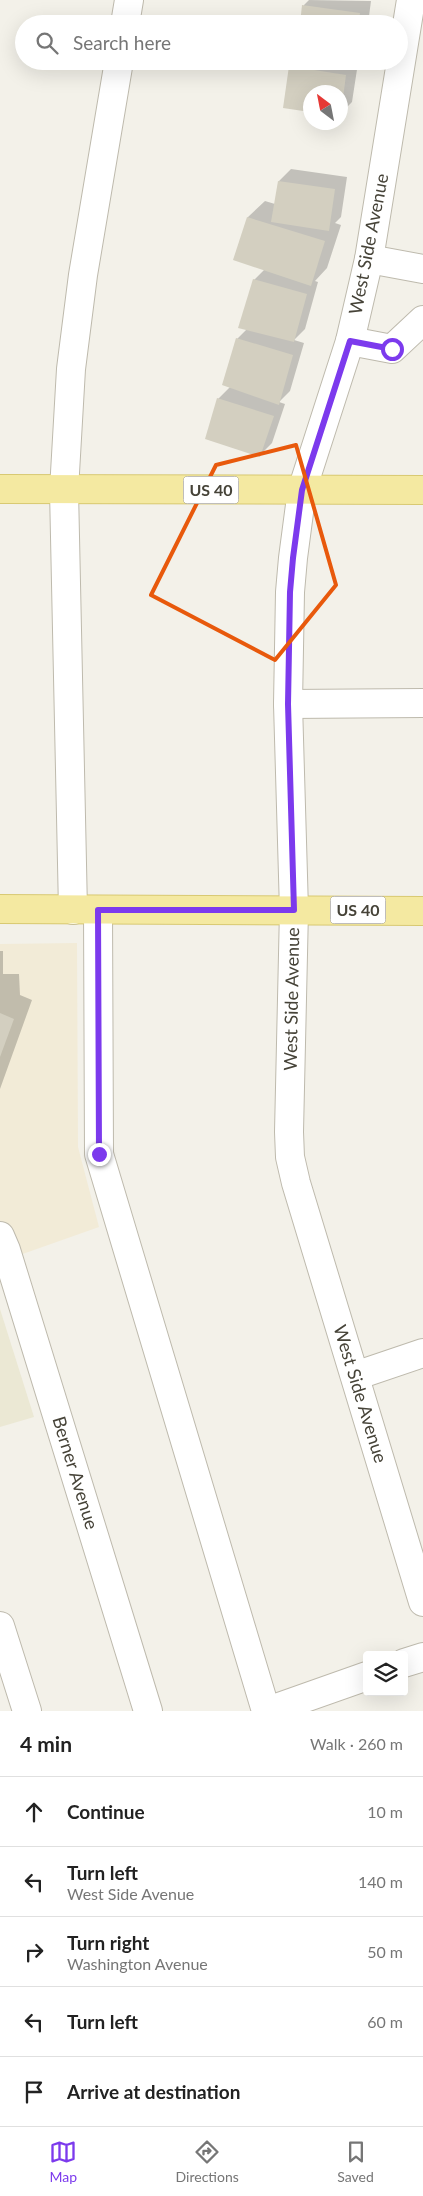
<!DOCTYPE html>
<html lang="en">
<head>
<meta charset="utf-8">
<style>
  body { margin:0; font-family:Lato,sans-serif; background:#f6f6f6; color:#222 }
  .controls { position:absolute; right:15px; bottom:15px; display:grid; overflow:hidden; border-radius:5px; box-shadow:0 5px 20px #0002 }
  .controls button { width:45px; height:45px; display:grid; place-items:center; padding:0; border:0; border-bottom:1px solid #e0e0e0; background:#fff; color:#222; font:25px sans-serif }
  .compass { position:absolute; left:303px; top:85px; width:45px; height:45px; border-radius:50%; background:#fff; box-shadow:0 5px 20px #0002; rotate:328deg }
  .stop { position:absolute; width:15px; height:15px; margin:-11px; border:4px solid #7c3aed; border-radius:50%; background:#fff }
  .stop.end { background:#7c3aed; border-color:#fff; box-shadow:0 1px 5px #0008 }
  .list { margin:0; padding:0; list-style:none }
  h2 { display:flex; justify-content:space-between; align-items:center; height:65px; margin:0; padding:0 20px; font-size:21px }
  h2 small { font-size:16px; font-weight:400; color:#767676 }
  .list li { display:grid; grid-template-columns:32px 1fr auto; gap:15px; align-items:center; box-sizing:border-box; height:70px; padding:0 20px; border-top:1px solid #e0e0e0 }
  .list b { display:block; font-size:19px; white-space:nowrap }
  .list p { margin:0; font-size:16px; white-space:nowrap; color:#767676 }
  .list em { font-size:16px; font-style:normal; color:#767676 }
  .icon { flex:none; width:28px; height:28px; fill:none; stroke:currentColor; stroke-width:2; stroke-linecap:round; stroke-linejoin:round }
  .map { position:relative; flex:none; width:423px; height:1711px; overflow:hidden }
  .search { position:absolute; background:#fff; box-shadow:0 5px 20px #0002; left:15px; right:15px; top:15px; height:55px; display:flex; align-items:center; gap:12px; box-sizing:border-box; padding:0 18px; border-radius:28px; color:#767676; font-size:19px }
  .sheet { height:415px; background:#fff }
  nav { display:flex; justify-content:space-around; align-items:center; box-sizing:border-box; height:70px; border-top:1px solid #e0e0e0; background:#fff; font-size:14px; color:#767676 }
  nav a { display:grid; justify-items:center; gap:2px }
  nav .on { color:#7c3aed }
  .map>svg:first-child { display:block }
</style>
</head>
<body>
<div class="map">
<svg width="423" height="1711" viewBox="0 0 423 1711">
  <rect width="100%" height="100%" fill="#f3f1e9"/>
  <polygon fill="#f2ebd7" points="77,943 78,1147 99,1227 0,1262 0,944"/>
  <polygon fill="#ebe8d4" points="0,1309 34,1417 0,1427"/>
  <g fill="#0003">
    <polygon points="309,0 371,1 368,24 301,24 304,5"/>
    <polygon points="295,61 358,63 352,102 340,114 340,92 310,92 310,110 284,106 290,66"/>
    <polygon points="291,169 347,177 341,217 335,223 341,225 327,268 315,281 318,282 305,329 294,340 304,343 290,391 279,402 285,404 272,443 260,455 218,399 230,387 237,339 247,329 254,280 265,269 234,259 248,217 265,201 275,204 279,181"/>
    <polygon points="0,951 3,951 3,974 19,974 20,995 32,1000 0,1089"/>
  </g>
  <g fill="#d3cfc0">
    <polygon points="302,5 360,13 358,24 300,24"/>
    <polygon points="289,66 346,75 342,106 340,92 310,92 310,112 283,108"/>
    <polygon points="278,181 335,189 329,231 271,222"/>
    <polygon points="247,217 325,241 311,286 233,260"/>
    <polygon points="253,279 307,294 294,342 238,328"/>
    <polygon points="236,338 293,355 279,405 222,385"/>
    <polygon points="217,398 274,416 260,457 205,439"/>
    <polygon points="0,1013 14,1019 0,1057"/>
  </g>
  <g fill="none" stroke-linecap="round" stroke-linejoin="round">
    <defs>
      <g id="minor">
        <polyline points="411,0 369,259 350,341 302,490 293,558 290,592 288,704 294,910 289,1132 290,1157 296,1183 423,1602"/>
        <polyline points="125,24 129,0"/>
        <polyline points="369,259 423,269"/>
        <polyline points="350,341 392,349 423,320"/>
        <polyline points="288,704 423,703"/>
        <polyline points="73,910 64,490 71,369 83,275 119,61"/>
        <polyline points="98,910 99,1154 266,1711"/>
        <polyline points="0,1236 6,1250 148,1711"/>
        <polyline points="355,1376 423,1353"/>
        <polyline points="0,1626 27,1711"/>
        <polyline points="404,1663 423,1657"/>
        <polyline points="268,1711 367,1676"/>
      </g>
      <g id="major">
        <polyline points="0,489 423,490"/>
        <polyline points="0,909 423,911"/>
      </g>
    </defs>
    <use href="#minor" stroke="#bebaad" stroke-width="30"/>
    <use href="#major" stroke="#d8c972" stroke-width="30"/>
    <use href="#minor" stroke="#fff" stroke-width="28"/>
    <use href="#major" stroke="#f4e9a1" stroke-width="28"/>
  </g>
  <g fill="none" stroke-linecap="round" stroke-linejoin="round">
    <polyline stroke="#7c3aed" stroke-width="6" points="99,1154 98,910 294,910 288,704 290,592 293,558 302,490 350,341 392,349"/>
  </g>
  <path fill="none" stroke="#e8590c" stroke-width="4" stroke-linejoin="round" d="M296,445L336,585L275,660L151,595L216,465Z"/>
  <g text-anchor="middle" stroke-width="5" stroke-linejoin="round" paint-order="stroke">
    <g fill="#fff" stroke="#7e7b74" stroke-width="1">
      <rect x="183.5" y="476.5" width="55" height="27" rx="4"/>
      <rect x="330.5" y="896.5" width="55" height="27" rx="4"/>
    </g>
    <g font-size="16" font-weight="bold" fill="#464338">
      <text x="211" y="496">US 40</text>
      <text x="358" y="916">US 40</text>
    </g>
    <g font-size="18" fill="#464338" stroke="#fff">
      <text transform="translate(369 244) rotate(-79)" y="6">West Side Avenue</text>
      <text transform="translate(292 999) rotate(-89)" y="6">West Side Avenue</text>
      <text transform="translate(360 1394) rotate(73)" y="6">West Side Avenue</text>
      <text transform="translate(75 1473) rotate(73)" y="6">Berner Avenue</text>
    </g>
  </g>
</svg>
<div class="controls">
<button><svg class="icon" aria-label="layers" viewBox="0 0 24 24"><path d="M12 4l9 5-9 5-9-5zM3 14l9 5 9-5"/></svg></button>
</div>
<svg class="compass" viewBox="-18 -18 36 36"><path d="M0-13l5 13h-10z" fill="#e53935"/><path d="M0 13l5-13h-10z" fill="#767676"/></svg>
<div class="stop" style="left:392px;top:349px"></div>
<div class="stop end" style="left:99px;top:1154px"></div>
<div class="search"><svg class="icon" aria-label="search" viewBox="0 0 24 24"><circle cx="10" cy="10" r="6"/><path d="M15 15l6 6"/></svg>Search here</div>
</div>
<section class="sheet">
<h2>4 min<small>Walk · 260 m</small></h2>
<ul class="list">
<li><svg class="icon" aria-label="ahead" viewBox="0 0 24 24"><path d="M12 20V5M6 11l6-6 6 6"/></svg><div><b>Continue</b></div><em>10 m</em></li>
<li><svg class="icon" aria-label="left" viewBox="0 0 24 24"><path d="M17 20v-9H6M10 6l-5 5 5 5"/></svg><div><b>Turn left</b><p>West Side Avenue</p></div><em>140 m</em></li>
<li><svg class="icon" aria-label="right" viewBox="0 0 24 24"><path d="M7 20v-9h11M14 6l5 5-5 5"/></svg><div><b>Turn right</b><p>Washington Avenue</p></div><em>50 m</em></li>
<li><svg class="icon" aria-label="left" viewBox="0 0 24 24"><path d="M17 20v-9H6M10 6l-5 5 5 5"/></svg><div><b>Turn left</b></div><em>60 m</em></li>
<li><svg class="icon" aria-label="arrive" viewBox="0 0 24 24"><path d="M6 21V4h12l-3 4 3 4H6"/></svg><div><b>Arrive at destination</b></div></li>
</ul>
</section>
<nav>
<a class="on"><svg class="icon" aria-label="map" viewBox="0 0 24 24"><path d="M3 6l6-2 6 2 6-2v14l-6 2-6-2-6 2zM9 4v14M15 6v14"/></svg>Map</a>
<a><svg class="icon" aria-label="directions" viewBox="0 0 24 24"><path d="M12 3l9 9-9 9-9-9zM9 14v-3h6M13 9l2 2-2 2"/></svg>Directions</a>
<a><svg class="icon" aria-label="saved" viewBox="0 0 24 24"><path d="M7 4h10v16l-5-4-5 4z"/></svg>Saved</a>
</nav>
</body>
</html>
